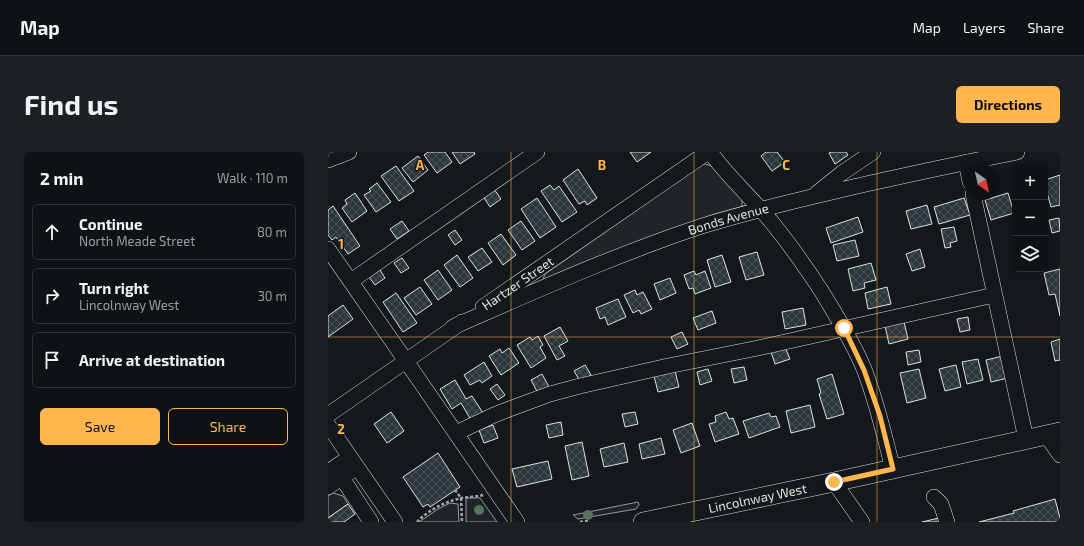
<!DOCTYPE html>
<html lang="en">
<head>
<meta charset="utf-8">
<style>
  body { margin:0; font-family:"Exo 2",sans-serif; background:#1d2022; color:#f1f3f6 }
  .controls { position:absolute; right:12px; top:12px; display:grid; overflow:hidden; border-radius:6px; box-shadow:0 2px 6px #0003 }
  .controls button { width:36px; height:36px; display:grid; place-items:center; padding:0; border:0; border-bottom:1px solid #2f3234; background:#0f1215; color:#f1f3f6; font:20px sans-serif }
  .compass { position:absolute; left:636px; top:12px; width:36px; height:36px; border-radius:50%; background:#0f1215; box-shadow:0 2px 6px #0003; rotate:146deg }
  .stop { position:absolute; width:12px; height:12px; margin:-9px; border:3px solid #ffb74d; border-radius:50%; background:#fff }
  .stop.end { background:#ffb74d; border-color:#fff; box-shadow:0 1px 4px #0008 }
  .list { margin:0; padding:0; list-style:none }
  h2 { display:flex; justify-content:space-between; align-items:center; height:52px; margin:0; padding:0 16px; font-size:17px }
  h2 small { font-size:13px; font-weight:400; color:#9b9ea0 }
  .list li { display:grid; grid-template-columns:26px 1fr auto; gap:12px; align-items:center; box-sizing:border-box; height:56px; margin:0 8px 8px; padding:0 8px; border:1px solid #2f3234; border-radius:6px }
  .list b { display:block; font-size:15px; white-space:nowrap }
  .list p { margin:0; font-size:13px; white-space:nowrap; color:#9b9ea0 }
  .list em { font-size:13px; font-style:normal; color:#9b9ea0 }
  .actions { display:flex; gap:8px; padding:12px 16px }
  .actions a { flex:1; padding:9px 0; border:1px solid #ffb74d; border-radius:6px; text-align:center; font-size:14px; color:#ffb74d }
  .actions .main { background:#ffb74d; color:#111 }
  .icon { flex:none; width:22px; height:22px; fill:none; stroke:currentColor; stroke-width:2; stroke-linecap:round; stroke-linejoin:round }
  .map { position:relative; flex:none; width:732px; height:370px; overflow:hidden; border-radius:6px }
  header { display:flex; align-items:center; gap:24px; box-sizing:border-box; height:56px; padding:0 20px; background:#0f1215; border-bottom:1px solid #2f3234 }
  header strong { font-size:19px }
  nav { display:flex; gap:22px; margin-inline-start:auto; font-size:14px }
  .intro { display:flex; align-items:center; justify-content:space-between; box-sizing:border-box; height:96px; padding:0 24px }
  h1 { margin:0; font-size:28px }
  .button { padding:10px 18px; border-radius:6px; background:#ffb74d; color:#111; font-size:14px; font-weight:700 }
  main { display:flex; gap:24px; padding:0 24px }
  aside { flex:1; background:#0f1215; border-radius:6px; box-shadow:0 2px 6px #0003 }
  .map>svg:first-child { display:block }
</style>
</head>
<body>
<header>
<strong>Map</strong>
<nav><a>Map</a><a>Layers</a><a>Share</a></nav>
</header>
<div class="intro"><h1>Find us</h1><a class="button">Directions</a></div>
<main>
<aside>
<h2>2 min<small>Walk · 110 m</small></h2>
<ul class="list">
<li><svg class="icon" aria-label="ahead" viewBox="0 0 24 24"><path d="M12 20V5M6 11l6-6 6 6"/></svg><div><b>Continue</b><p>North Meade Street</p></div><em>80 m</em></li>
<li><svg class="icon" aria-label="right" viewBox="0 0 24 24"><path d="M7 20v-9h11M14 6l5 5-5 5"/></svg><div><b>Turn right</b><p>Lincolnway West</p></div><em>30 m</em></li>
<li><svg class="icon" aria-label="arrive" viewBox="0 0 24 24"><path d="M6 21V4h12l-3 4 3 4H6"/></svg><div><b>Arrive at destination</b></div></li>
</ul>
<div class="actions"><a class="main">Save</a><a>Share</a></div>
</aside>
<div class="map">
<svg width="732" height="370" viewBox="0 0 732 370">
  <defs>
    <pattern id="building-cross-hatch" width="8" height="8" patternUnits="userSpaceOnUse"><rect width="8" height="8" fill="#2c363c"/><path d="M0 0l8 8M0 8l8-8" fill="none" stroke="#4a5358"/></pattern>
  </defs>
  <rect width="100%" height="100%" fill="#14181c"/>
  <g fill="#202428" stroke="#939e99">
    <polygon points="377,12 384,14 414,47 414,54 412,57 216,128 215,127 217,122 373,13"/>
    <polygon points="5,341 15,344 20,352 0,366 0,344"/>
    <polygon points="138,346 152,346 169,370 138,370"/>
    <polygon points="310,350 311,353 308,357 250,367 245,363"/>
    <polygon points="122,351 130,352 131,370 91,370 110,357"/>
  </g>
  <g fill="url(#building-cross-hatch)" stroke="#d8e6dc">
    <polygon points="100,0 117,0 124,10 109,21 96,3"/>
    <polygon points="124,0 146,0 147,2 132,12"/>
    <polygon points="302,0 323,0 309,10"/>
    <polygon points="438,0 449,0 457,10 444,19 433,4"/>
    <polygon points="503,0 518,0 520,3 507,12 501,1"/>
    <polygon points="90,4 100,18 85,30 74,16"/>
    <polygon points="68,14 86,39 71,49 53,24"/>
    <polygon points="250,17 269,46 259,53 257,49 251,52 235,28"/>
    <polygon points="732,23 732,53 723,55 717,33 717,28"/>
    <polygon points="49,31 63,50 48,60 36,43 43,39 41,37"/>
    <polygon points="222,33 226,38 231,34 249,60 234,70 213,39"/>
    <polygon points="166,37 173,47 162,55 155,44"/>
    <polygon points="27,41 39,59 24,70 14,56 19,52 17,48"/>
    <polygon points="680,41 686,61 663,68 657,48"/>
    <polygon points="209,46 228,75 212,86 193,57"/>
    <polygon points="636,46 642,63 611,72 606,55"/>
    <polygon points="599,53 604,72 583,77 578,59"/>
    <polygon points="5,54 32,94 20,102 8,85 4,88 0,83 0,58"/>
    <polygon points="530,65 535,80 503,91 498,76"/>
    <polygon points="731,66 732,79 724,81 721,68"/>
    <polygon points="74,69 81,79 69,87 62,77"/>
    <polygon points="193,69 207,89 194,98 180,78"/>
    <polygon points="626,75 629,89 622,91 623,95 617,96 613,77"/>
    <polygon points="127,78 134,88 127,93 120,83"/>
    <polygon points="173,82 188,103 175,113 160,91"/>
    <polygon points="527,88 531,104 509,109 505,93"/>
    <polygon points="154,96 164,110 150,119 140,105"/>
    <polygon points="592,97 597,115 584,119 578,102"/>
    <polygon points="429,100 436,123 418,128 411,105"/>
    <polygon points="129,103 145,126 132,135 116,113"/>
    <polygon points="394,103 403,130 387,135 379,108"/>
    <polygon points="74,106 81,116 73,121 66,111"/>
    <polygon points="543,111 548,128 536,131 537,136 525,139 520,117"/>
    <polygon points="732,117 732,164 727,142 721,143 716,121"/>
    <polygon points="52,118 57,126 47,133 41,125"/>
    <polygon points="110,118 124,138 110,148 96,128"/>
    <polygon points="366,119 368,123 377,119 383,136 367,142 365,136 361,137 356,123"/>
    <polygon points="342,126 348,141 332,148 326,132"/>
    <polygon points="92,135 104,152 88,163 76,146"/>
    <polygon points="559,135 563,152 540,157 537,141"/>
    <polygon points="307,138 309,143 315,140 324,157 313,162 311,158 305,161 296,143"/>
    <polygon points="68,141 89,171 75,180 55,150"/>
    <polygon points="290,147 298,165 280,173 277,165 272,167 268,156"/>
    <polygon points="15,153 25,167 0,185 0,164"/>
    <polygon points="475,156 478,173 457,177 454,160"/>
    <polygon points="384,159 388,171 370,178 365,166"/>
    <polygon points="640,165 642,178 632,180 629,167"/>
    <polygon points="576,170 580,187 561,192 557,174"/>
    <polygon points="232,175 240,189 231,194 237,204 229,208 216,184"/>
    <polygon points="354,180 360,192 349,197 343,185"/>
    <polygon points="210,184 215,193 212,195 218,206 203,216 189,193 202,185 204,188"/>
    <polygon points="732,187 732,208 727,209 723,190"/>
    <polygon points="457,195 462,207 447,212 443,200"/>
    <polygon points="181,196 191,211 173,223 161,204 172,197 174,201"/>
    <polygon points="591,198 593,210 580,213 578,200"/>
    <polygon points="675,204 680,226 663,230 658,208"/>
    <polygon points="650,207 655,228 639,232 634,210"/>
    <polygon points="156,210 164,224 154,231 152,228 142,233 136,223"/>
    <polygon points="257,213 263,223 252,229 246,219"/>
    <polygon points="628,213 633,235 617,239 611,217"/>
    <polygon points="416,215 419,228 406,231 403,217"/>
    <polygon points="380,217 384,229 372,233 369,220"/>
    <polygon points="591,217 598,246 579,251 572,221"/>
    <polygon points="347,219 351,235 330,240 326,224"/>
    <polygon points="214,222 221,235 210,241 203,228"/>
    <polygon points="504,222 516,262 499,267 491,242 493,241 489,227"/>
    <polygon points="127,228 138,247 144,244 155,261 143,268 133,251 124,257 112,237"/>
    <polygon points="169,232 177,243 170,248 162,237"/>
    <polygon points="482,253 487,275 463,281 458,259"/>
    <polygon points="63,260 76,279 59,291 46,272"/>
    <polygon points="307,260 310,272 297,275 294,262"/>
    <polygon points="398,260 401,267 405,266 411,282 387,290 381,272 388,270 387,264"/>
    <polygon points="441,261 443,265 448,264 452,275 421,286 415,269"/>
    <polygon points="233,270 235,283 221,286 218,273"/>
    <polygon points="364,271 372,294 353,301 345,278"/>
    <polygon points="165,273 170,286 156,291 151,278"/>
    <polygon points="333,286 337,302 314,307 311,292"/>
    <polygon points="254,290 261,324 244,328 237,294"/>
    <polygon points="296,291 300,310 276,315 272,297"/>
    <polygon points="110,301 132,335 102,355 100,352 95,355 75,325"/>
    <polygon points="220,309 224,327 189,335 184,317"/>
    <polygon points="727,347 732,366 732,370 651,370 686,361 685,359"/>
    <polygon points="20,352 27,362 16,370 0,370 0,366"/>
    <polygon points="615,365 616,370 594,370"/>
  </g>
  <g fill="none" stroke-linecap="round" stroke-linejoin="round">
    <defs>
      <g id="minor">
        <path d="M382,0C401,26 426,48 446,73C463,94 479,117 494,140C509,165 525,190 536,217C549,250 556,283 565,317"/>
        <polyline points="0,8 21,0"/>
        <polyline points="638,10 642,30"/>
        <polyline points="489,41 514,21 545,0"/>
        <polyline points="645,42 698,287"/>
        <polyline points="0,97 78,209 189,370"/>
        <polyline points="23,129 209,0"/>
        <path id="s1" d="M155,155L380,0"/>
        <path id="s2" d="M125,175C207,139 289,102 374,74C428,57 483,45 538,32C588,21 638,10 689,0"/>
        <polyline points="0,263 134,170"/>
        <polyline points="0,273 67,370"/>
        <polyline points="128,281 166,263 184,256 222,242 252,234 340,214 430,196 666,143"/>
        <polyline points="718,283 732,303"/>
        <polyline points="0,320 22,305"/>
        <polyline points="14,326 43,370"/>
        <polyline points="506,330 534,370"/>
        <polyline points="0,335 22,320"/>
        <polyline points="606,345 613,352 619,370"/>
      </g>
      <g id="major">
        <path id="s3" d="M315,370L506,330L732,280"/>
      </g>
    </defs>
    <use href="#minor" stroke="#d8e6dc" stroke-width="16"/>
    <use href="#major" stroke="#d8e6dc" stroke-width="20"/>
    <g stroke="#9da8a2" stroke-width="2.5" stroke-dasharray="3 2" stroke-linecap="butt">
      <polyline points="127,338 133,346 134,370"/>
      <path d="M89,370C100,358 117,350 133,346C140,345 148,345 155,343"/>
      <polyline points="252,370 259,369 262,370"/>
    </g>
    <use href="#minor" stroke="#14181c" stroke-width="15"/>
    <use href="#major" stroke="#14181c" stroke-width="19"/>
  </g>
  <g fill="#55745f">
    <circle cx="151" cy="358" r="5"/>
    <circle cx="260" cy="363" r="5"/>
  </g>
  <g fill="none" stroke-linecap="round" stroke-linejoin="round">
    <polyline stroke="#ffb74d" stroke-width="5" points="506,330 565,317 552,264 536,218 516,176"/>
  </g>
  <path fill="none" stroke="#ffb74d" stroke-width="1" stroke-opacity="0.55" d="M183,0V370M366,0V370M549,0V370M0,185H732"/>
  <g text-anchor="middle" stroke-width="3" stroke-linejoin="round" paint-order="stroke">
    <g font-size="13" fill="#d8e6dc" stroke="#14181c">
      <text dy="5" stroke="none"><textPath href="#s2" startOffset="296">Bonds Avenue</textPath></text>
      <text dy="5" stroke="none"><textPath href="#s1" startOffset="42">Hartzer Street</textPath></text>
      <text dy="5" stroke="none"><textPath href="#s3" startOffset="117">Lincolnway West</textPath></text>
    </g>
  </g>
  <g font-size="13" text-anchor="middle" font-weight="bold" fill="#ffb74d" stroke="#14181c" stroke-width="3" stroke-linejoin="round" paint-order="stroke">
    <text x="92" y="18">A</text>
    <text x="274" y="18">B</text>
    <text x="458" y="18">C</text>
    <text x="13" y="97">1</text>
    <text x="13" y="282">2</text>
  </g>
</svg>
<div class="controls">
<button>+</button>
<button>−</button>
<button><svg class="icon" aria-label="layers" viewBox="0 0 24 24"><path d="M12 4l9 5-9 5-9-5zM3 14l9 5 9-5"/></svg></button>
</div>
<svg class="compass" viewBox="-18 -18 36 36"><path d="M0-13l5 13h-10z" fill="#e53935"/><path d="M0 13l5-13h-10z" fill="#9b9ea0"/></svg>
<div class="stop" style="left:516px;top:176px"></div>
<div class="stop end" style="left:506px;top:330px"></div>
</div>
</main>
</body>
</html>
